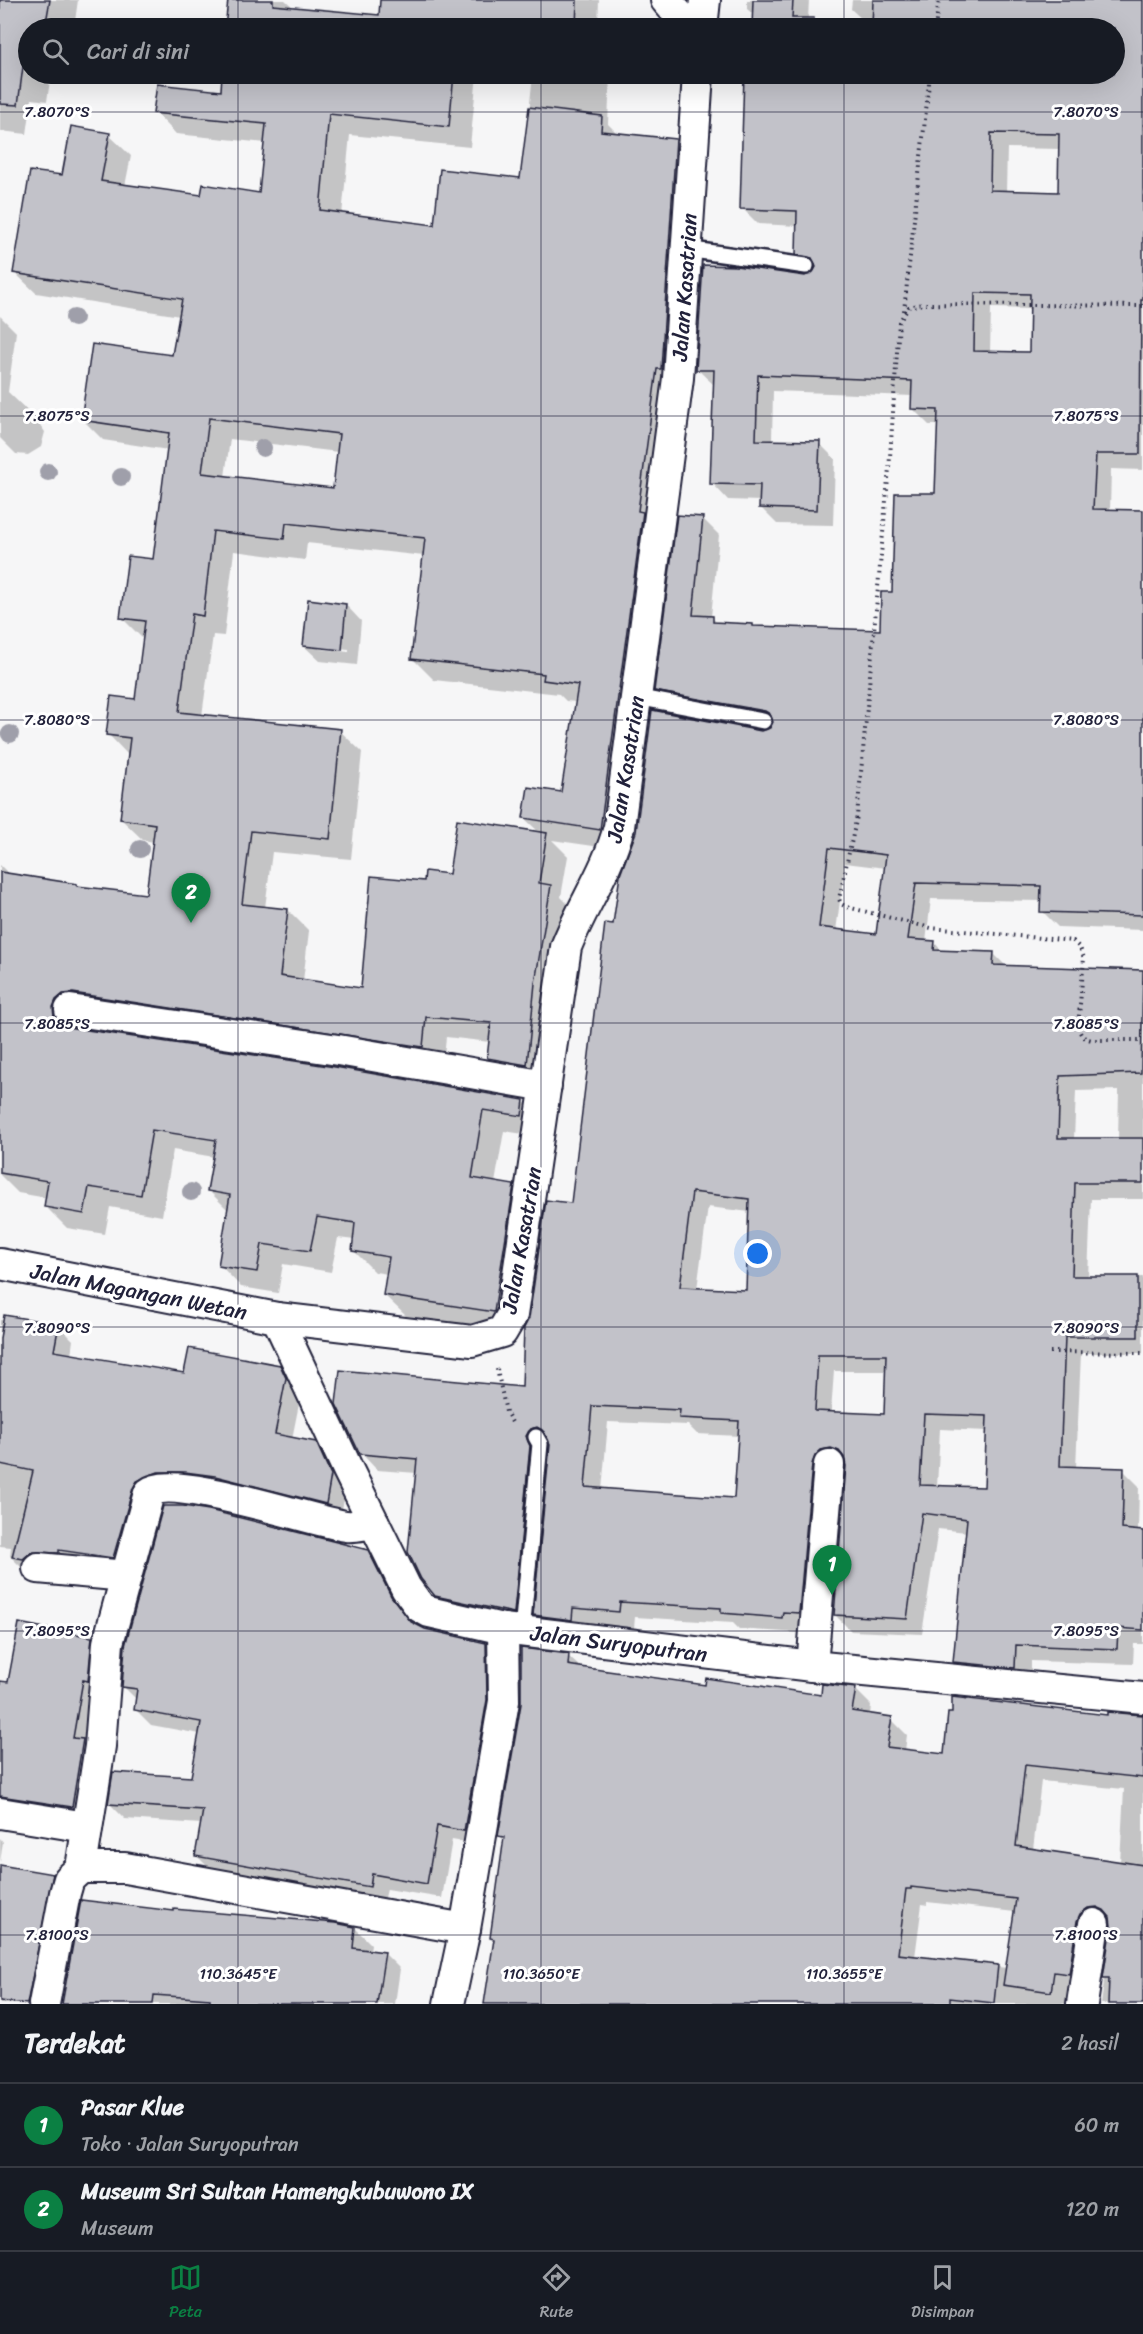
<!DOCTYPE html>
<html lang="id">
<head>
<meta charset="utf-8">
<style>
  body { margin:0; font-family:Sriracha,sans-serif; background:#242831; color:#f1f3f6 }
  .you { position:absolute; left:758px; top:1254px; width:21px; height:21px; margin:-15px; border:4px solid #fff; border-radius:50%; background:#1a73e8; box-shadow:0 0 0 9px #1a73e833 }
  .badge { display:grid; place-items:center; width:39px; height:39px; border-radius:50%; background:#0b8043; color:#fff; font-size:20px; font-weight:700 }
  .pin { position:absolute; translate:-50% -50px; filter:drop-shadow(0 2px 3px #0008) }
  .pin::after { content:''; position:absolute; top:32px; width:21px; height:18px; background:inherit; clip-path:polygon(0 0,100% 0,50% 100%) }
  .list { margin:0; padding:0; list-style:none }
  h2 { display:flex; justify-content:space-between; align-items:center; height:78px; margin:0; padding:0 24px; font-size:26px }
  h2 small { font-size:20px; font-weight:400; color:#9ea1a6 }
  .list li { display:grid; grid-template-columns:39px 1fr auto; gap:18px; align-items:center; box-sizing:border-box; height:84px; padding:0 24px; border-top:2px solid #363941 }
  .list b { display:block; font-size:22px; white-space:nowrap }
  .list p { margin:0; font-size:20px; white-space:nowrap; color:#9ea1a6 }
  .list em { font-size:20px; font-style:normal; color:#9ea1a6 }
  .icon { flex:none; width:33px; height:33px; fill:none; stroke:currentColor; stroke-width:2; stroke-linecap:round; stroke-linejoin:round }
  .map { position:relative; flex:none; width:1143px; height:2004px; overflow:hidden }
  .search { position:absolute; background:#171b24; box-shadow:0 6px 24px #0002; left:18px; right:18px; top:18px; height:66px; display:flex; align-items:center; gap:15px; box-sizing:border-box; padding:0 21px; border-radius:33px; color:#9ea1a6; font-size:22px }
  .sheet { height:246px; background:#171b24 }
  nav { display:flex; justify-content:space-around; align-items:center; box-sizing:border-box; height:84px; border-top:2px solid #363941; background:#171b24; font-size:16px; color:#9ea1a6 }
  nav a { display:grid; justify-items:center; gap:3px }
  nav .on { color:#0b8043 }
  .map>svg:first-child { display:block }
</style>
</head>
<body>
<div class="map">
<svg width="1143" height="2004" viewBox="0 0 1143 2004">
  <rect width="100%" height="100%" fill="#f6f6f7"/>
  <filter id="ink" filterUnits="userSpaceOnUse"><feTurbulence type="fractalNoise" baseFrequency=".0167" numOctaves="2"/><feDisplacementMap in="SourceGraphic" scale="12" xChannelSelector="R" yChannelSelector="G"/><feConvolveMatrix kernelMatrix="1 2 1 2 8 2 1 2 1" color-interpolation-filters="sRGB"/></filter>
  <g filter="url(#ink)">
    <g fill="#0003" fill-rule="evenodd">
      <polygon points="0,0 78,0 74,28 28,28 28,74 51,74 47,101 32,99 27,134 0,131"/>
      <polygon points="229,0 285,0 294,8 380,17 381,0 599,0 598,28 226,28"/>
      <polygon points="747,0 809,0 808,19 813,20 822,28 754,28 754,15 747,9"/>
      <path d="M852,0H1143V470L1111,469L1110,511L1143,512V930L1058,927L1042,911V901L931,899L926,942H934L943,952L993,953L1007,967L1143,971V1199H1091L1088,1278L1143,1277V1353H1081L1076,1468L1123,1470L1139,1486L1138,1532H1143V1644H1134L1133,1664L1031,1661V1684L971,1678L955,1662L967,1532L938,1529L922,1634L851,1631L835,1615L847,1464L839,1465L815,1629L798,1627V1633L739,1629L733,1623L635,1617L634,1628L589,1623L588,1635L551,1631L535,1615L551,1444H548L542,1453L530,1628L449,1609L433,1593L417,1473L377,1470L361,1453L523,1389L572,1205L615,926L761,732L771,729L773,725L672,706L656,690L703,519L719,535L711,617L719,624L752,625L755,628L881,631L894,593L936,495L939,425H929L913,409V396L773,391L772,441L819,443L835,459L833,525L777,524L761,508V501L728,500L712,483L714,385L697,369L805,277L814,274V270L798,254V226L758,224L742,208L753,74H828V78L872,79V74H1114V28H874V25H868L851,9ZM1007,148L1060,149L1059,193L1006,192ZM991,308L1032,309L1031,354L990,353ZM845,863L886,868L877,936L836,931ZM1119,1090L1118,1139H1074L1076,1091ZM708,1207L750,1212L747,1291L697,1289ZM834,1371H887L885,1416L831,1413ZM608,1422L688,1425L697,1434L740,1436L735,1499L602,1490ZM940,1429L988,1431L985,1488L937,1487Z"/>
      <path d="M222,74H477L470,147L350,135L342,215L436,226L522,179L533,74H610L608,124L618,134L676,140L697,162L621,850L552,840L568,856L561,897L572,908L548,1086L510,1079L489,1058L490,1042L446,1037L443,1068L78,1020L74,1030L523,1101L545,1123L543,1137L504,1131L495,1183L513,1186L534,1207L515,1333L406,1316L384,1295L388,1274L375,1272L354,1251L355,1240L338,1238L331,1272L283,1264L278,1293L241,1287L220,1265L229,1211L209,1191L214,1157L173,1150L162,1216L110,1207L105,1234L67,1228L45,1206L47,1198L18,1193L0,1175V865L10,875L79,888L147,896L154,842L143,840L121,819L129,756L108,734L136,701L143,639L121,617L154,560L168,450L103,440L82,419L173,357L180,316L36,293L14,272L63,177L109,135L131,156L125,186L202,196L260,195L266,143L176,134L155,112L220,93ZM230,439L338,452L334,490L225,477ZM307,543L424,556L412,658L434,680L559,694L566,701L576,702L562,794L524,818L540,833L451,875L425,882L362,990L303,981L309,931L288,910L265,908L272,852L351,859L362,752L340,731L202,716L213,635L224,636L234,551L305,560Z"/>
      <polygon points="0,316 16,332 8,392 35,418 45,432 41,447 28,455 16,454 0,438"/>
      <path d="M346,605L361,621L357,665L320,661L304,646ZM319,646L349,649V652L319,649Z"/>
      <polygon points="0,1320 58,1325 73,1340 71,1355 185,1375 279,1367 295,1382 301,1394 292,1439 315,1444 331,1459 346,1491 340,1518 152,1496 128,1572 25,1571 10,1556 11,1547 0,1546"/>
      <polygon points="368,1552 383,1567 406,1613 416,1626 425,1630 485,1644 501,1660 479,1845 452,1840 442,1898 387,1889 384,1902 212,1871 197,1856 202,1824 125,1819 110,1804 193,1779 200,1734 151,1725 135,1709 137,1700 123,1686"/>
      <polygon points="91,1638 106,1653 87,1821 0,1820 0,1682 9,1684"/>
      <path d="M568,1656L582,1669L707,1687L822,1696L855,1689L871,1705L870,1715L891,1719L907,1735L905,1751L946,1755L1109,1717L1143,1716V2004H1101L1112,1923L1104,1924L1083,2004H485L495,1942L492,1938L505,1841L500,1836ZM1041,1781L1124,1789L1120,1863L1033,1850ZM927,1902L1015,1912L1007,1968L915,1957L922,1904L927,1905Z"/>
      <polygon points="0,1838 3,1842 0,1862"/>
      <polygon points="0,1867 52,1875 67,1890 45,2004 0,2004"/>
      <polygon points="176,1913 355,1928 371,1944 370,1951 384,1953 400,1969 395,2004 80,2004"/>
    </g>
    <g fill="#c2c2c9" stroke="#22223b" stroke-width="1.5" fill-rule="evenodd">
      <polygon points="0,0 50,0 45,28 28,28 18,105 0,104"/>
      <polygon points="228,0 273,0 273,5 379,15 380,0 577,0 576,28 489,26 489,28 225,28"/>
      <polygon points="753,0 793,0 792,18 814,18 813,28 752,28"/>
      <path d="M873,0H1143V300H1141L1140,454H1096L1093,509L1143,510V915L1040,912L1041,886L916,883L908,939L935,941L934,950L994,952L993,965L1143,970L1141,1073L1060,1076L1058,1138H1143V1183H1075L1072,1276H1138V1337H1065L1060,1466L1124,1468L1122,1529L1143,1531V1630L1118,1628L1117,1649L1016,1645L1015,1668L953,1662L967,1519L922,1513L907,1619L834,1615L846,1466L844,1457L839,1451L831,1448L821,1450L815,1456L812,1464L799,1613L783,1612L782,1618L721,1613V1608L620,1602L619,1612L573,1608L572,1620L533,1615L550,1445L544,1432L537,1427L531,1429L526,1436L530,1446L514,1613L435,1596L421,1579L408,1552L417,1459L360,1454L336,1404L340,1370L522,1387L524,1328L529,1318L546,1200L571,1203L605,923L613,924L620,875L636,832L652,710L761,731L770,728L773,722L770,714L765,711L654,691L677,515L703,517L693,615L713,616V622L753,624V626L880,630L881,592H892L895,493H935L938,410L911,409L912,381L758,375L756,440L820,441L817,510L759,508L760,485L710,484L714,370H696L703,265L736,266L805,276L813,272L816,267L812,258L796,255L797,211L740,209L744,74H812V75L871,78V74H1114V28H872ZM991,133L1059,134L1058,192L990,190ZM975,293L1030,294L1029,352L974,351ZM829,848L886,855L876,934L819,927ZM692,1192L749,1199L746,1290L680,1287ZM818,1355H886L884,1414L815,1411ZM592,1406L680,1410L679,1418L739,1421L734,1498L585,1487ZM924,1414L987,1416L984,1487L920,1485Z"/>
      <path d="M222,74H454L449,127L329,114L320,210L434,225L440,169L520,178L529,107L602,116L601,131L676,139L661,369H657L638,511L643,512L600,830L523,818L528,787L561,792L578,685L543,680L544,674L411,659L425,538L286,523L284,539L213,531L203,616L192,614L179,712L341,729L330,839L251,831L242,904L288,909L280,976L361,988L371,876L424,881L425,871L449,874L457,819L547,833L539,883L551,885L535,983L527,1065L487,1058L491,1023L426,1017L423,1047L73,993L63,994L56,1000L53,1007L54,1017L60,1024L67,1027L335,1067L524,1100L522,1116L483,1110L472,1178L514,1185L494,1312L383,1295L389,1257L352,1251L355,1223L317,1217L310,1251L262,1244L257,1272L218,1266L230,1195L207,1191L216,1140L152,1130L141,1195L89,1187L84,1214L44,1207L48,1181L0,1173V872L77,884V886L146,894L155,824L120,819L130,738L106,735L111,696L135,699L145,621L120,618L128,556L153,559L169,433L81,420L92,344L172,355L182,299L13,273L30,171L62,175L71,126L110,133L101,181L201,195L203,184L259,193L266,124L153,113L157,84L221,91ZM209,418L339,434L333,488L202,473Z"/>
      <polygon points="308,599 346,604 342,650 303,646"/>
      <polygon points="4,1315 59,1324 54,1351 184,1373 189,1348 280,1365 286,1378 275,1434 316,1442 331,1475 326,1504 215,1476 185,1472 158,1472 137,1481 133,1488 113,1558 59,1550 59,1553 31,1552 23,1559 12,1557 33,1471 0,1464 0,1338"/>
      <polygon points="163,1506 183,1506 209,1510 368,1550 391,1596 411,1622 425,1629 486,1643 487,1700 464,1831 437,1826 427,1884 372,1874 370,1887 195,1856 203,1810 108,1804 113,1772 191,1777 201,1722 134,1710 137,1689 122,1687 125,1646"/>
      <polygon points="19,1623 92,1637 88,1681 83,1680 73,1738 83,1739 72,1807 0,1796 0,1681 8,1682"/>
      <polygon points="521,1648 569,1654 568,1665 580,1667 705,1685 706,1678 821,1695 822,1684 856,1688 852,1711 892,1717 887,1747 944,1754 948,1713 952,1713 952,1697 1107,1715 1107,1712 1143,1715 1143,1778 1025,1765 1016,1846 1143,1865 1143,2004 1108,2004 1109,1978 1103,1978 1111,1926 1110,1917 1104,1910 1097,1907 1088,1908 1080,1914 1077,1921 1069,1974 1054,1972 1051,1992 1003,1985 1016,1899 911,1887 911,1889 906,1889 898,1954 998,1965 994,2003 950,1998 950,2004 484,2004 494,1939 490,1938 504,1837 498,1836 521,1704"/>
      <polygon points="0,1865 53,1874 27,2004 0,2001"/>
      <polygon points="81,1900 174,1911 174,1909 335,1923 355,1927 353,1948 385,1952 377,2004 210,2004 210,1999 154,1995 153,2004 62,2004"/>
    </g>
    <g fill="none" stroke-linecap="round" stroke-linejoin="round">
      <defs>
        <g id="lane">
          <polyline points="686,249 806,266"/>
          <polyline points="636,697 763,721"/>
          <polyline points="522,1631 540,1444 536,1437"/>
        </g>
        <g id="street">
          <polyline points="666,0 690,28"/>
          <polyline points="702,28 705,0"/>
          <polyline points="70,1010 338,1050 546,1086"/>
          <path d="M0,1264L277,1318L472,1341L502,1332L512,1315L566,947C582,906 608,870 619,827L678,378L698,74"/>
          <polyline points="277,1318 348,1470 406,1588 420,1607 429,1612 503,1629 812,1666 1143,1698"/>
          <polyline points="38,1568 126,1576"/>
          <polyline points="812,1666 829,1465"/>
          <polyline points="0,1813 86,1827"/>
          <path d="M81,1868L100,1746L108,1643L149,1493C172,1473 311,1521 346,1526C355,1527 365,1524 374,1523"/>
          <polyline points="44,2004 65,1893 69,1879 81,1868 125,1868 465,1929"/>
          <polyline points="449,2004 465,1929 504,1701 503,1629"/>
          <polyline points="1082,2004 1094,1924"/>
        </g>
      </defs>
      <use href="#lane" stroke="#22223b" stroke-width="20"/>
      <use href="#street" stroke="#22223b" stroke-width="34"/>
      <g stroke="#22223b" stroke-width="4" stroke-dasharray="1.5 4.5" stroke-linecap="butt">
        <polyline points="935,28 939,0"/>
        <path d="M1143,306L923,304L909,307L899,322L890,457L857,816L839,899L841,904L847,907L931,928L1073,941L1080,948L1084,958L1078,1027C1081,1036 1083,1038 1092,1040H1143"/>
        <polyline points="904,311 930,74"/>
        <polyline points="1050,1352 1143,1353"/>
        <polyline points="497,1369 506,1412 513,1424"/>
      </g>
      <use href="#lane" stroke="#fff" stroke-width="15"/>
      <use href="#street" stroke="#fff" stroke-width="30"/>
    </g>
    <g fill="#9f9faa">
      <circle cx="74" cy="318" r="9"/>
      <circle cx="263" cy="448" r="9"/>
      <circle cx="48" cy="472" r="9"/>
      <circle cx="121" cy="477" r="9"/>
      <circle cx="10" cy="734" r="9"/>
      <circle cx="140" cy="849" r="9"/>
      <circle cx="191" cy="1192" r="9"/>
    </g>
  </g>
  <path fill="none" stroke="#22223b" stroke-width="1.5" stroke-opacity="0.45" d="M238,0V28M541,0V28M844,0V28M238,74V2004M541,74V2004M844,74V2004M0,112H1143M0,416H1143M0,720H1143M0,1023H1143M0,1327H1143M0,1631H1143M0,1935H1143"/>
  <g text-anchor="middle" stroke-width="6" stroke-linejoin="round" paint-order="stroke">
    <g font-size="22" fill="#22223b" stroke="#fff">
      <text transform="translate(684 287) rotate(-86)" y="8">Jalan Kasatrian</text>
      <text transform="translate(625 769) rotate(-81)" y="8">Jalan Kasatrian</text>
      <text transform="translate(521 1240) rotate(-80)" y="8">Jalan Kasatrian</text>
      <text transform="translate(139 1291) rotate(11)" y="8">Jalan Magangan Wetan</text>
      <text transform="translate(619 1643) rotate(7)" y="8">Jalan Suryoputran</text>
    </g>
  </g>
  <g font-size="15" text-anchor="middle" fill="#22223b" stroke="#fff" stroke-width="6" stroke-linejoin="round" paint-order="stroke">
    <text x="57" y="117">7.8070°S</text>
    <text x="1086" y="117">7.8070°S</text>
    <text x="57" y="421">7.8075°S</text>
    <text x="1086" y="421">7.8075°S</text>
    <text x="57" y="725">7.8080°S</text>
    <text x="1086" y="725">7.8080°S</text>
    <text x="57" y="1029">7.8085°S</text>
    <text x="1086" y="1029">7.8085°S</text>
    <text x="57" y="1333">7.8090°S</text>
    <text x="1086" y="1333">7.8090°S</text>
    <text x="57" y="1636">7.8095°S</text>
    <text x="1086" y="1636">7.8095°S</text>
    <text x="57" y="1940">7.8100°S</text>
    <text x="1086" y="1940">7.8100°S</text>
    <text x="238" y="1979">110.3645°E</text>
    <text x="541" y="1979">110.3650°E</text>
    <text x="844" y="1979">110.3655°E</text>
  </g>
</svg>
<div class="you"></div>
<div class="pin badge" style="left:832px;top:1595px">1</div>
<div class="pin badge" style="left:191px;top:923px">2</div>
<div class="search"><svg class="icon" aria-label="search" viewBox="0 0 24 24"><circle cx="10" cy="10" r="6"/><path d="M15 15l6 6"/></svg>Cari di sini</div>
</div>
<section class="sheet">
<h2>Terdekat<small>2 hasil</small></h2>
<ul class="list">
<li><span class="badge">1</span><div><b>Pasar Klue</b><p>Toko · Jalan Suryoputran</p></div><em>60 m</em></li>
<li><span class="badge">2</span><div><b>Museum Sri Sultan Hamengkubuwono IX</b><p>Museum</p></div><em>120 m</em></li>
</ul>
</section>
<nav>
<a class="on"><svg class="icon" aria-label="map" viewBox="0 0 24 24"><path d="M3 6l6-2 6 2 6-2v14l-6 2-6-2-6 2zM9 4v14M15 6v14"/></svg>Peta</a>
<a><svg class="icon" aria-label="directions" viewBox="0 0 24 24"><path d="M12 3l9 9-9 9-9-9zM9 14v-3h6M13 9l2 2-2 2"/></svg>Rute</a>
<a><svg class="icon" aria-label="saved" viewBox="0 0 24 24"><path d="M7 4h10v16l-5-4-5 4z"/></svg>Disimpan</a>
</nav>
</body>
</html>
